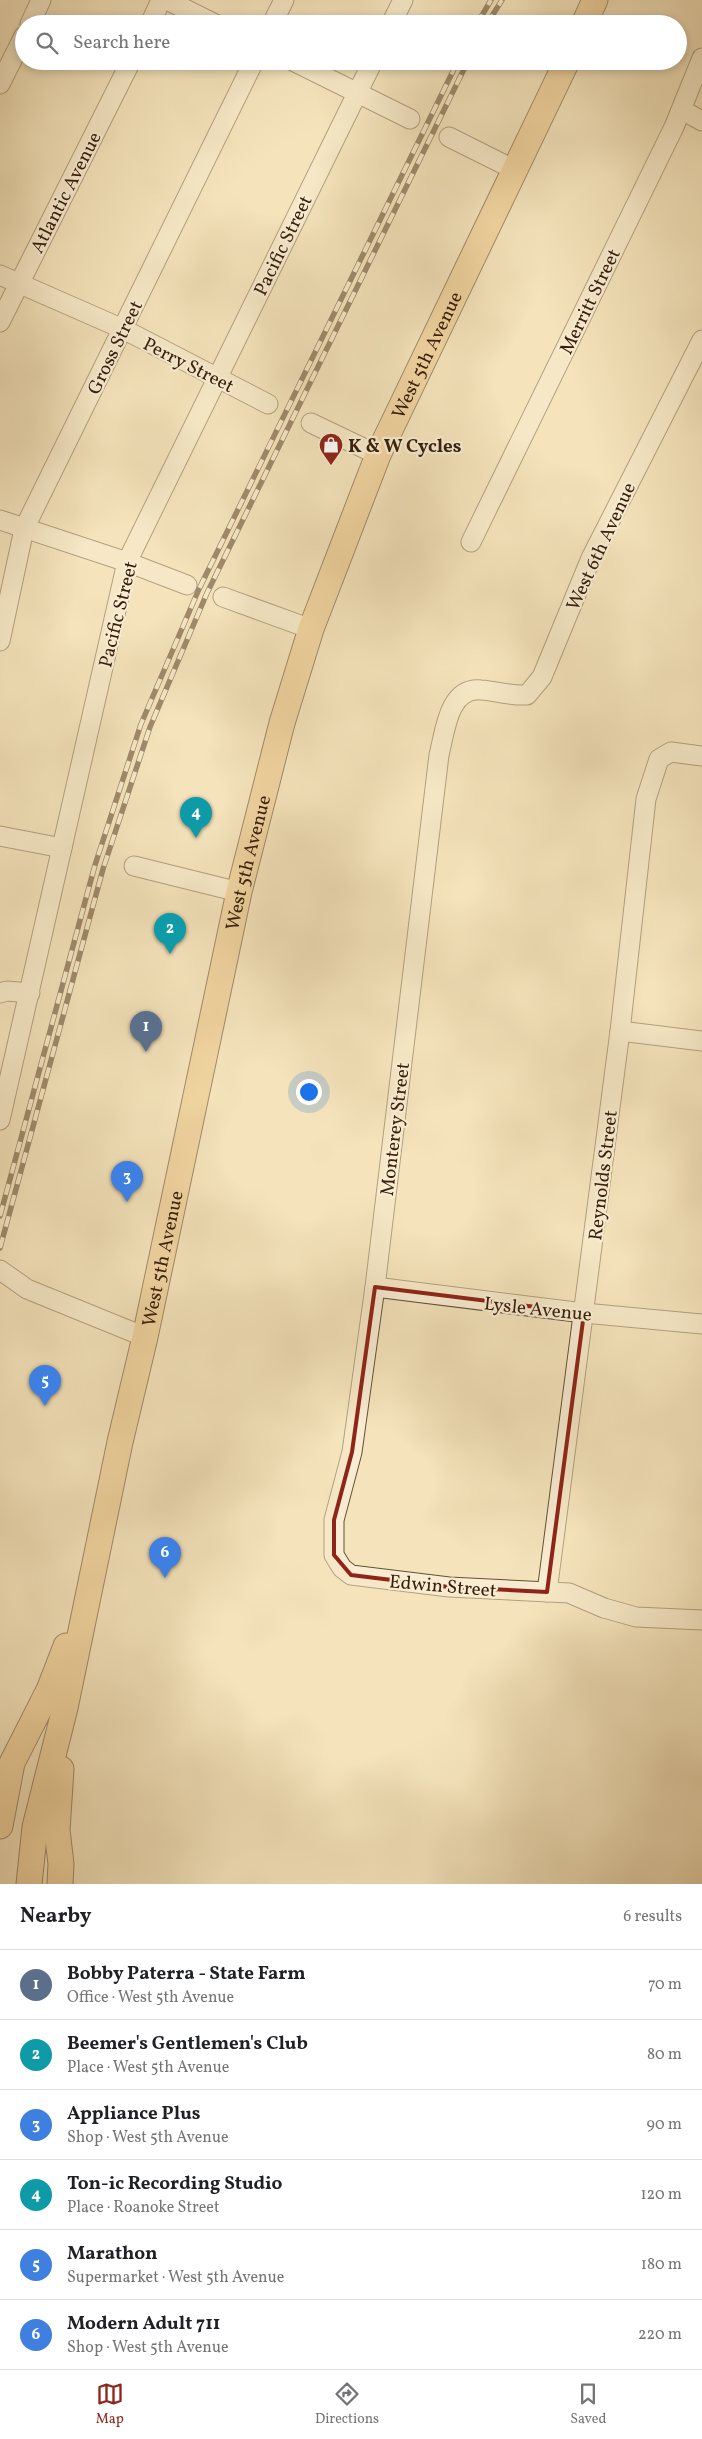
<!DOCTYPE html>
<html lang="en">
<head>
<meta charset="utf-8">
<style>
  body { margin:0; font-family:Vollkorn,serif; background:#f2f2f2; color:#202124 }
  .you { position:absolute; left:308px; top:1091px; width:18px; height:18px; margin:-12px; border:4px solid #fff; border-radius:50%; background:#1a73e8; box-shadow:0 0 0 8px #1a73e833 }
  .badge { display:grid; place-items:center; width:32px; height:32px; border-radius:50%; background:#8f2418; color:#fff; font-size:16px; font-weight:700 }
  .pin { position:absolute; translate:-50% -41px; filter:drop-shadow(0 1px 2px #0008) }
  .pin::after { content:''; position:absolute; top:26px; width:18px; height:15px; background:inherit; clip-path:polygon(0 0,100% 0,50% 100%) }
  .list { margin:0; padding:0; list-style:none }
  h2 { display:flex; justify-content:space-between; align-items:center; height:65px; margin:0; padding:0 20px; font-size:21px }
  h2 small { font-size:16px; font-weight:400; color:#757577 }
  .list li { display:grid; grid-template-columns:32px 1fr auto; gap:15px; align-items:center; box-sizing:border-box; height:70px; padding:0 20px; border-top:1px solid #e0e0e0 }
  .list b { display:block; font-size:19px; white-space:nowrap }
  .list p { margin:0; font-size:16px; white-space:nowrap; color:#757577 }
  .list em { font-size:16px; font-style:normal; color:#757577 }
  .icon { flex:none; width:28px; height:28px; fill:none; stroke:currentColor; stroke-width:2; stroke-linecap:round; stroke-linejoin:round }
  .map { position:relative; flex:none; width:702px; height:1884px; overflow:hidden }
  .search { position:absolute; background:#fff; box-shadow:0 2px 8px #0003; left:15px; right:15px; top:15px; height:55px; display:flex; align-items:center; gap:12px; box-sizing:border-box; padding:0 18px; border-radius:28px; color:#757577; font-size:19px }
  .sheet { height:485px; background:#fff }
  nav { display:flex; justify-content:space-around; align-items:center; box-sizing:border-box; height:70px; border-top:1px solid #e0e0e0; background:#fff; font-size:14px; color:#757577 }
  nav a { display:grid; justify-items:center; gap:2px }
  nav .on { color:#8f2418 }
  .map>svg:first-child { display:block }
</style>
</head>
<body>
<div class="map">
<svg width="702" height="1884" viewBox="0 0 702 1884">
  <rect width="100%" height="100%" fill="#f4e3bb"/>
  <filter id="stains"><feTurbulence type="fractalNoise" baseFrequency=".004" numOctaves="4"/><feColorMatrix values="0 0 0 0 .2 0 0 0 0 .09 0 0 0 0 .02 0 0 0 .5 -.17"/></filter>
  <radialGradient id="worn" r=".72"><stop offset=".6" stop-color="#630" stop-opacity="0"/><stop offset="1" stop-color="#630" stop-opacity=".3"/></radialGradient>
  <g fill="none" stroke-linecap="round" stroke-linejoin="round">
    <defs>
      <g id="minor">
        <polyline points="167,0 215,24"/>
        <polyline points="30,24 41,0"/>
        <polyline points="150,24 161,0"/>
        <polyline points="272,24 284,0"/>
        <polyline points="391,24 403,0"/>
        <polyline points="293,61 410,119"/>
        <polyline points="0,84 24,36"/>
        <polyline points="682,110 702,121"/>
        <polyline points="449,137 515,170"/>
        <polyline points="0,275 123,329 268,404"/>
        <polyline points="0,322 131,61"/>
        <path d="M702,340L591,558L542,677L527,695C511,696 497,691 481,690C448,687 445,732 439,755L375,1287L352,1452L334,1520V1555L342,1568L351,1575L449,1587L569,1593L604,1608L636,1617L702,1620"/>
        <polyline points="311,423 378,455"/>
        <polyline points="0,520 127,562 187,585"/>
        <polyline points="471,542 674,127 702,58"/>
        <polyline points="223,597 311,629"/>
        <polyline points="0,641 24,529 254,61"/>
        <polyline points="0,836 62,848"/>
        <polyline points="134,866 239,892"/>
        <polyline points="0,993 7,991 30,993"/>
        <polyline points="620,1031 702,1041"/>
        <polyline points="0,1120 127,562 373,61"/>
        <polyline points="0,1270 27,1289 145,1337"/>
        <polyline points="375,1287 584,1313 702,1324"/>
        <polyline points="547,1592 620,1031 646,799 659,759 671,752 702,756"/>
      </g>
      <g id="major">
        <polyline points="584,24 595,0"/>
        <polyline points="0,1826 12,1763 49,1690 66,1646"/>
        <path id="s1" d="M29,1884L35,1827L65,1708L120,1442L145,1337L239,892L282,723L311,629L378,455L567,61"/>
        <polyline points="60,1884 61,1864 57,1830 61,1769"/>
      </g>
    </defs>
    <use href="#minor" stroke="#674f36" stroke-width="21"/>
    <use href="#major" stroke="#381e0a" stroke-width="27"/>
    <use href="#minor" stroke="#f8edd3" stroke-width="19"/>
    <use href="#major" stroke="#eac27e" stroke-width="25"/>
    <defs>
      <g id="rail">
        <polyline points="477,24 491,0"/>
        <polyline points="487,24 502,0"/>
        <polyline points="0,1216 95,865 141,724 199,589 458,61"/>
        <polyline points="0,1248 103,869 150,727 207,593 468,61"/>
      </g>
    </defs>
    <use href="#rail" stroke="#381e0a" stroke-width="5.5"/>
    <use href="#rail" stroke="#f8edd3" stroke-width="4" stroke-dasharray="11" stroke-linecap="butt"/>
  </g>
  <path d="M0 0H702V1884H0ZM375,1287L584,1313L547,1592L449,1587L351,1575L334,1555V1520L352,1452Z" fill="#f4e3bb" fill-opacity=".55" fill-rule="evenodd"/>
  <path fill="none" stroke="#8f2418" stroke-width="4" stroke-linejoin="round" d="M375,1287L584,1313L547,1592L449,1587L351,1575L334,1555V1520L352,1452Z"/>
  <defs>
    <symbol id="shop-pin" viewBox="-11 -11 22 30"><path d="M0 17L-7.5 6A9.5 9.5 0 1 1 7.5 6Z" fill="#8f2418" stroke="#f8edd3"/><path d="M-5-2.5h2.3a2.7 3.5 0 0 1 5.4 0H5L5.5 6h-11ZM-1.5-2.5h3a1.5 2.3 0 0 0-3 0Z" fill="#fff"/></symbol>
  </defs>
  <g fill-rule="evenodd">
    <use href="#shop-pin" x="317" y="431" width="28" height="38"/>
  </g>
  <g text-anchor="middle" stroke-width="4.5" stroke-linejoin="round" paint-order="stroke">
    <g font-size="19" fill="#381e0a" stroke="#f8edd3">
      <text transform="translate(65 192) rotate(-63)" y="7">Atlantic Avenue</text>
      <text transform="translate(282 245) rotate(-64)" y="7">Pacific Street</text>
      <text transform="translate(589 301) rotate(-64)" y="7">Merritt Street</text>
      <text transform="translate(114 347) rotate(-64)" y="7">Gross Street</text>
      <text dy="7" stroke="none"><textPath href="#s1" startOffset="1585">West 5th Avenue</textPath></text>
      <text transform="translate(189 364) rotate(27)" y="7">Perry Street</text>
      <text transform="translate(600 546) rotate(-65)" y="7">West 6th Avenue</text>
      <text transform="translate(117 614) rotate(-76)" y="7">Pacific Street</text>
      <text dy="7" stroke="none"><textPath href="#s1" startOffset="1045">West 5th Avenue</textPath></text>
      <text transform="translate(394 1129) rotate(-83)" y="7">Monterey Street</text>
      <text transform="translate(602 1175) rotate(-83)" y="7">Reynolds Street</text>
      <text dy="7" stroke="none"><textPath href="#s1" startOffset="640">West 5th Avenue</textPath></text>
      <text transform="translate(538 1308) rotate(6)" y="7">Lysle Avenue</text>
      <text transform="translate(443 1585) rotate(5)" y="7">Edwin Street</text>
    </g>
    <g font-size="19" font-weight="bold" fill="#381e0a" stroke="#f8edd3" text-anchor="start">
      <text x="348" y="452">K &amp; W Cycles</text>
    </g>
  </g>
  <rect width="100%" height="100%" filter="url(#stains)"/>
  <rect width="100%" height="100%" fill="url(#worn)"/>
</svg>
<div class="you"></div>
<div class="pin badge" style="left:146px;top:1052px;background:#5c6f8a">1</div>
<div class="pin badge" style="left:170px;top:954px;background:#0f9aa8">2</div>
<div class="pin badge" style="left:127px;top:1202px;background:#3f7fe0">3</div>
<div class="pin badge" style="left:196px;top:838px;background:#0f9aa8">4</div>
<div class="pin badge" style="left:45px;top:1406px;background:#3f7fe0">5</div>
<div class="pin badge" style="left:165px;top:1578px;background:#3f7fe0">6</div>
<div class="search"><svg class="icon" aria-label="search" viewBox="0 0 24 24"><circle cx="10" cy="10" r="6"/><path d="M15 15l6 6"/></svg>Search here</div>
</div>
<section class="sheet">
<h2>Nearby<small>6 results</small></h2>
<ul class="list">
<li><span class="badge" style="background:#5c6f8a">1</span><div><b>Bobby Paterra - State Farm</b><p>Office · West 5th Avenue</p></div><em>70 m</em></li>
<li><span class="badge" style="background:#0f9aa8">2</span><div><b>Beemer's Gentlemen's Club</b><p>Place · West 5th Avenue</p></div><em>80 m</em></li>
<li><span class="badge" style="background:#3f7fe0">3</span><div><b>Appliance Plus</b><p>Shop · West 5th Avenue</p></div><em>90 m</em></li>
<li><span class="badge" style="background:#0f9aa8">4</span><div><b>Ton-ic Recording Studio</b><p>Place · Roanoke Street</p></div><em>120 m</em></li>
<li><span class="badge" style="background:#3f7fe0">5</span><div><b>Marathon</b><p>Supermarket · West 5th Avenue</p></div><em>180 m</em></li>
<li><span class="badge" style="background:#3f7fe0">6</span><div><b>Modern Adult 711</b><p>Shop · West 5th Avenue</p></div><em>220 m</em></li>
</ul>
</section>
<nav>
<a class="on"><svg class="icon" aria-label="map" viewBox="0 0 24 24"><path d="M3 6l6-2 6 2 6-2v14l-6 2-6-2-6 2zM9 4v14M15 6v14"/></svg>Map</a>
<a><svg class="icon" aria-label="directions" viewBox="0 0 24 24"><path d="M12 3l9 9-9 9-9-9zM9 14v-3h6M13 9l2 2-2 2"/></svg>Directions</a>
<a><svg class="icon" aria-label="saved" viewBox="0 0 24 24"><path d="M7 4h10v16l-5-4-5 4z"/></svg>Saved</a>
</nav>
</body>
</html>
